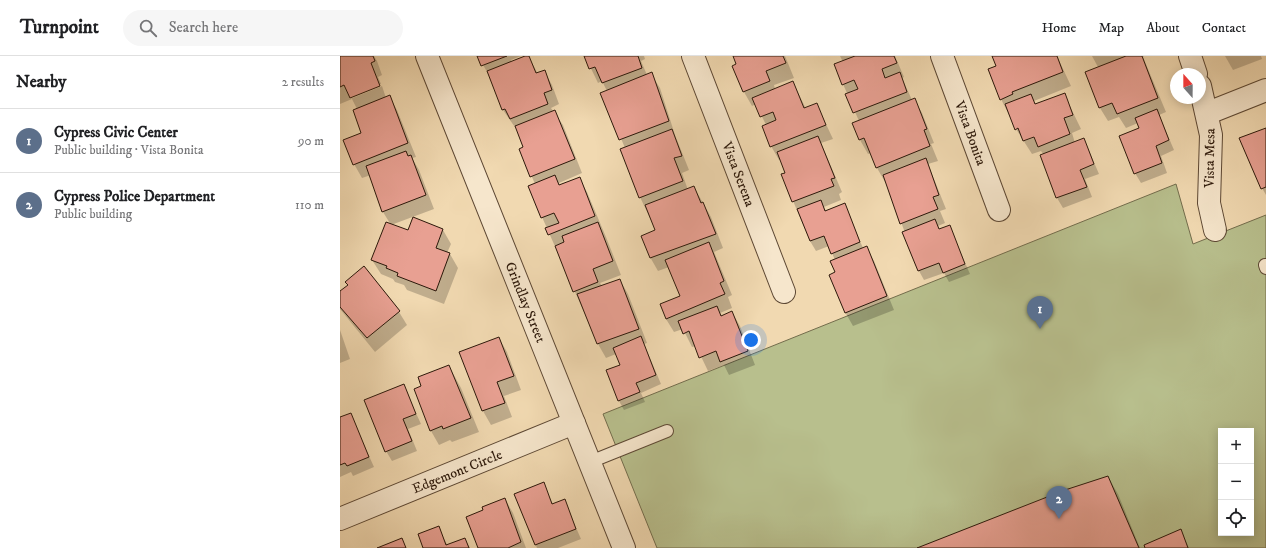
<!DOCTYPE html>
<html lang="en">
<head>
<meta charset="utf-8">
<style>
  body { margin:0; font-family:"IM FELL DW Pica",serif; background:#f6f6f6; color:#202124 }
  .controls { position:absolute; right:12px; bottom:12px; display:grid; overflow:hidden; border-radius:0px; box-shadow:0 2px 10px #0003 }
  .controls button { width:36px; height:36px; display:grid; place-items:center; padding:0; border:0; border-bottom:1px solid #e0e0e0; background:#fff; color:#202124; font:20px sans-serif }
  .compass { position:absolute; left:830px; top:12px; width:36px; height:36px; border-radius:50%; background:#fff; box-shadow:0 2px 10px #0003; rotate:339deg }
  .you { position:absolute; left:411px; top:284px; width:14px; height:14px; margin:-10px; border:3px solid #fff; border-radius:50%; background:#1a73e8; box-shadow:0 0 0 6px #1a73e833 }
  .badge { display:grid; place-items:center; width:26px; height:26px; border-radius:50%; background:#8f2418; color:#fff; font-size:13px; font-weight:700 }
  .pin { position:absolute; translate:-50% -33px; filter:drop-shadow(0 1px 2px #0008) }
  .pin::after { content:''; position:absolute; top:21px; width:14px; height:12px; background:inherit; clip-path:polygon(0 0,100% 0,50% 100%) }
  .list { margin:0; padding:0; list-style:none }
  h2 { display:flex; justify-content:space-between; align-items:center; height:52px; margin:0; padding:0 16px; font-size:17px }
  h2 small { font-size:13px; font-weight:400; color:#757577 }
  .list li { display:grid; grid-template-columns:26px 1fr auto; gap:12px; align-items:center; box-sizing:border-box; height:64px; padding:0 16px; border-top:1px solid #e0e0e0 }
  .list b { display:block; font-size:15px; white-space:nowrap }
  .list p { margin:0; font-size:13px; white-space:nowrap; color:#757577 }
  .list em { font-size:13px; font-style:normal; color:#757577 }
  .icon { flex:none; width:22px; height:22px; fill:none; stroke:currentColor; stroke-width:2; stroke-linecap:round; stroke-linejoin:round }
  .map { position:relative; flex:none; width:926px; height:492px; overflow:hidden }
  header { display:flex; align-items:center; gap:24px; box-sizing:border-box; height:56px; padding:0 20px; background:#fff; border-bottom:1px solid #e0e0e0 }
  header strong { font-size:19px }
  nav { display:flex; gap:22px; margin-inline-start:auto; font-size:14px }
  .search { width:280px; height:36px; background:#f6f6f6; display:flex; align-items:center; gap:10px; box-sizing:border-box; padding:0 14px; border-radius:22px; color:#757577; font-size:15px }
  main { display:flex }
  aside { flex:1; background:#fff }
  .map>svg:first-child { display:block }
</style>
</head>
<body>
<header>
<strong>Turnpoint</strong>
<div class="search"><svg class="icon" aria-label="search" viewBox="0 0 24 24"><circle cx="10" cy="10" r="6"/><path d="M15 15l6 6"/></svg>Search here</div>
<nav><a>Home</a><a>Map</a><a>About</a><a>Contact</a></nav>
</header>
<main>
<aside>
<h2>Nearby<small>2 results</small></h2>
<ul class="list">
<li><span class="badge" style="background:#5c6f8a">1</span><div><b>Cypress Civic Center</b><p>Public building · Vista Bonita</p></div><em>90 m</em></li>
<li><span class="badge" style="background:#5c6f8a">2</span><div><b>Cypress Police Department</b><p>Public building</p></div><em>110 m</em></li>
</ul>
</aside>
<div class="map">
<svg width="926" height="492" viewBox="0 0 926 492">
  <rect width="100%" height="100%" fill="#f1d9b1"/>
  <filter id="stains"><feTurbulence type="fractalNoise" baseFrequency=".005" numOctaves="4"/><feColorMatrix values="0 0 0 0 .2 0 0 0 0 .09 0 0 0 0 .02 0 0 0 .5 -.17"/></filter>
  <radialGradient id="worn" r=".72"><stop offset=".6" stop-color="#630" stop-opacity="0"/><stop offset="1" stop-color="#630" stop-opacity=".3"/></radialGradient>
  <path fill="#b8bf8d" stroke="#726c4c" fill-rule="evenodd" d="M836,128L853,188L926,159V492H317L263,358ZM881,375H911V477H881Z"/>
  <g fill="#0003" fill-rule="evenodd">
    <polygon points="0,0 34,0 37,5 42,19 38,21 41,28 10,41 10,43 42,30 46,42 49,40 57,54 76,101 72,102 79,114 94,153 51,169 68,176 103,174 111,188 107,197 110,198 118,212 104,248 67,234 64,229 55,226 53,223 41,218 32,204 51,169 43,156 31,119 22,122 14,108 23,77 17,53 12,43 0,48"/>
    <polygon points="138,0 181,0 171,4 172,6 188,0 198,18 204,15 212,29 219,48 211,52 223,69 242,117 219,127 220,130 239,122 247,136 266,181 281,219 260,227 262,230 280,224 288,238 307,287 304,288 321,328 301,337 305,346 284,354 279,345 281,310 276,298 266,302 258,288 202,161 195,128 180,93 184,91 179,77 163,54 151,23"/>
    <polygon points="245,0 304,0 305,3 301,5 307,19 311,18 320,32 335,79 349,114 342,117 348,134 354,131 371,161 383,192 374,196 392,239 388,241 392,252 380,257 382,260 392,256 400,270 415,309 389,319 384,309 368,315 356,290 352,291 343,273 334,276 326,263 341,241 329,211 318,215 310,201 316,175 300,141 285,92 262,37 267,35 262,25 258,27"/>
    <polygon points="394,0 445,0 454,22 434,29 435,33 453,26 466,53 477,49 493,83 481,87 502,136 499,138 501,144 484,151 486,155 504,148 523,192 526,191 534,205 554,254 513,270 505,256 496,217 495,204 489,190 476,195 470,185 442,119 446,117 441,104 439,104 431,90 426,69 416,48 412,50 404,36 394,10 397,9"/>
    <polygon points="500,0 555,0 564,21 562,22 572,44 574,43 582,57 594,87 591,88 598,105 588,108 606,153 600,155 605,167 598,170 600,174 609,170 630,218 609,226 604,217 584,224 579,215 546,125 545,126 537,112 531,97 528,98 520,84 513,67 519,65 503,28 503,6"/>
    <path d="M653,0H717L731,30L694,45L696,49L724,38L741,73L732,77L735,87L744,83L759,118L745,123L752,141L723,152L717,142L701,100L704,99L701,95L692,98L676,73L661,43L658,11ZM699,80L684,85V83Z"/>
    <polygon points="752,0 804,0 803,1 826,56 819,59 834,94 821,100 827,117 801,127 795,117 801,73 798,67 786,72 779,61 768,65 760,52 758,11"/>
    <polygon points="885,0 921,0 922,3 893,14"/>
    <polygon points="926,74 926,139 922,132"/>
    <polygon points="8,230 59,256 67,269 35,296 0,253 0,237"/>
    <polygon points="0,274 10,303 0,307"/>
    <polygon points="159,282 167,296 181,334 164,340 172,361 151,369 143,355 121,297"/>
    <polygon points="109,310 121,332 139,376 112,386 110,384 99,389 91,375 75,333 83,330"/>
    <polygon points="63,329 81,368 68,373 77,395 52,405 46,395"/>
    <polygon points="10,358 34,411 13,420 11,416 0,421 0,363"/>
    <polygon points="768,421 778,438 800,492 580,492"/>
    <polygon points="203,428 213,448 224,444 241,483 218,492 197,492 176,439"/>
    <polygon points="165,443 173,457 186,492 139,492 144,454"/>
    <polygon points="98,472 108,490 125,483 130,492 84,492"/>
    <polygon points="841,475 849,492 806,492"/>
  </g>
  <g fill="#e8a092" stroke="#2c180a">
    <polygon points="0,0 33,0 35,5 31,7 40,30 10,42 4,29 0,31"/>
    <polygon points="137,0 167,0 141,10"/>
    <polygon points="185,0 189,0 196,17 205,14 212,34 204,37 208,48 170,63 165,53 162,54 147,15"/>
    <polygon points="244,0 298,0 302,12 262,27 255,11 249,13"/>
    <polygon points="393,0 443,0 446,7 426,15 430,25 403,36 392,10 396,8"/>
    <polygon points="515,0 554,0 557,7 542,13 545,22 560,16 567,36 513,57 505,38 518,33 514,24 502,29 494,8"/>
    <polygon points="652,0 717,0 723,16 672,36 673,38 660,44 648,13 656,10"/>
    <polygon points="786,0 802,0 818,42 777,58 772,47 759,52 745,16"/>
    <polygon points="312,16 329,65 279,84 260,37"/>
    <polygon points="453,25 464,52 477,47 486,69 430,91 422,70 436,64 433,56 420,61 412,42"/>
    <polygon points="725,37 733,59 724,62 730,78 698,91 694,81 683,85 678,72 675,74 665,48 691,38 695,48"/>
    <polygon points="50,39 68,87 13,109 3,84 21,77 13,54"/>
    <polygon points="575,42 587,73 584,74 590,90 536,112 524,82 519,84 512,67"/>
    <polygon points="817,53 829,84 816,90 822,107 794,118 779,80 799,72 795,62"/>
    <polygon points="215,54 235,103 190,121 179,93 183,91 175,70"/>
    <polygon points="926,72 926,131 921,133 899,82"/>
    <polygon points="332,73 342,100 334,102 343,125 299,142 280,93"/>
    <polygon points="478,80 495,122 491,123 494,130 452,146 441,118 445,117 437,96"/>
    <polygon points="744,82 754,108 740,114 747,131 716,142 700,99"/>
    <polygon points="66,95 68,100 71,99 86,139 42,156 26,110"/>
    <polygon points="586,102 599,139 593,141 598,153 560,168 543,119"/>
    <polygon points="215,119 219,129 240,121 255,160 208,179 205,172 219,167 214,157 201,162 188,130"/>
    <polygon points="354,130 361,147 363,146 376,178 310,202 301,180 315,174 305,149"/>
    <polygon points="481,144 485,155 505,147 520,186 491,198 484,180 470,185 457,153"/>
    <polygon points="73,161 103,173 96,192 110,197 96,235 57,220 58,217 46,212 47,210 31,204 46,166 68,174"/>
    <polygon points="595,163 599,173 610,169 625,208 603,217 599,207 578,215 562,176"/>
    <polygon points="258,166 273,205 253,213 258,226 233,236 215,190 224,186 222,180"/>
    <polygon points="369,186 384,225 380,227 385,238 326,263 320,248 340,240 325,204"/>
    <polygon points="527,190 547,240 505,257 489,219 495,216 490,205"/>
    <polygon points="24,210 60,255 27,282 0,251 0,235 8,229 5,226"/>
    <polygon points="280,223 299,273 257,288 237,238"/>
    <polygon points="377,250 381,260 392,255 408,295 380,306 376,295 359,302 349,275 343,278 338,265"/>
    <polygon points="301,280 316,319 296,327 300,336 278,345 266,314 280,309 273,292"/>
    <polygon points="159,281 174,320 157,326 165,347 142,355 119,296"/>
    <polygon points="109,309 131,362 103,373 102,370 90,375 74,333 81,330 78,321"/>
    <polygon points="64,328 76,358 63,363 72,385 45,396 24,344"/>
    <polygon points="11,357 29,401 7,410 5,407 0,409 0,361"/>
    <polygon points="768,420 799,492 577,492 725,434"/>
    <polygon points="204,426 212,448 225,443 236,473 195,489 174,438"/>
    <polygon points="165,442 181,486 168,492 138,492 126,461 143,454 142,451"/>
    <polygon points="99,470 106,489 125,482 129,492 83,492 78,478"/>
    <polygon points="841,473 848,492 805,492 804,489"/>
    <polygon points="62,482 66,492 37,492"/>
  </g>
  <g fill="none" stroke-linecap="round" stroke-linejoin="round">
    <defs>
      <g id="lane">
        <polyline points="925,209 926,212"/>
        <polyline points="250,406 327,375"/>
      </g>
      <g id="street">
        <polyline points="87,0 284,492"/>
        <polyline points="353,0 444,236"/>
        <polyline points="602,0 659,154"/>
        <polyline points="850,0 856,18"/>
        <polyline points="860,30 871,79 869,147 875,174"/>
        <polyline points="868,57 926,34"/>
        <polyline points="0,463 234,367"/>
      </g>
    </defs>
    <use href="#lane" stroke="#5d4834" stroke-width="14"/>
    <use href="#street" stroke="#5d4834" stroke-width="24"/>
    <use href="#lane" stroke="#f6e6cc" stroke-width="12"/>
    <use href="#street" stroke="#f6e6cc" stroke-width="22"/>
  </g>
  <g text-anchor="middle" stroke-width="3" stroke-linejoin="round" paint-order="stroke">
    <g font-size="14" fill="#2c180a" stroke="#f6e6cc">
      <text transform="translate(631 77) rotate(70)" y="5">Vista Bonita</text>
      <text transform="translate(869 102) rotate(-89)" y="5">Vista Mesa</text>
      <text transform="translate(399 118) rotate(69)" y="5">Vista Serena</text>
      <text transform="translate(186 246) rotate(68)" y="5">Grindlay Street</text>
      <text transform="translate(117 415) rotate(-22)" y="5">Edgemont Circle</text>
    </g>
  </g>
  <rect width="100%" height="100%" filter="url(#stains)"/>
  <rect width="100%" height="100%" fill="url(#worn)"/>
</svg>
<div class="controls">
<button>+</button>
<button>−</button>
<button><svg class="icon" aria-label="locate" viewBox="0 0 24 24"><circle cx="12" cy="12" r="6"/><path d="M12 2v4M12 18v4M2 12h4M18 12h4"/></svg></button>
</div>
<svg class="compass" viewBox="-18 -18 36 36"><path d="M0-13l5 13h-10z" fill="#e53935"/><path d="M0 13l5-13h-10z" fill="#757577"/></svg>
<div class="you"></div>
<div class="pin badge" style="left:700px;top:273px;background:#5c6f8a">1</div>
<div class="pin badge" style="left:719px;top:463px;background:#5c6f8a">2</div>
</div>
</main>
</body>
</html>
